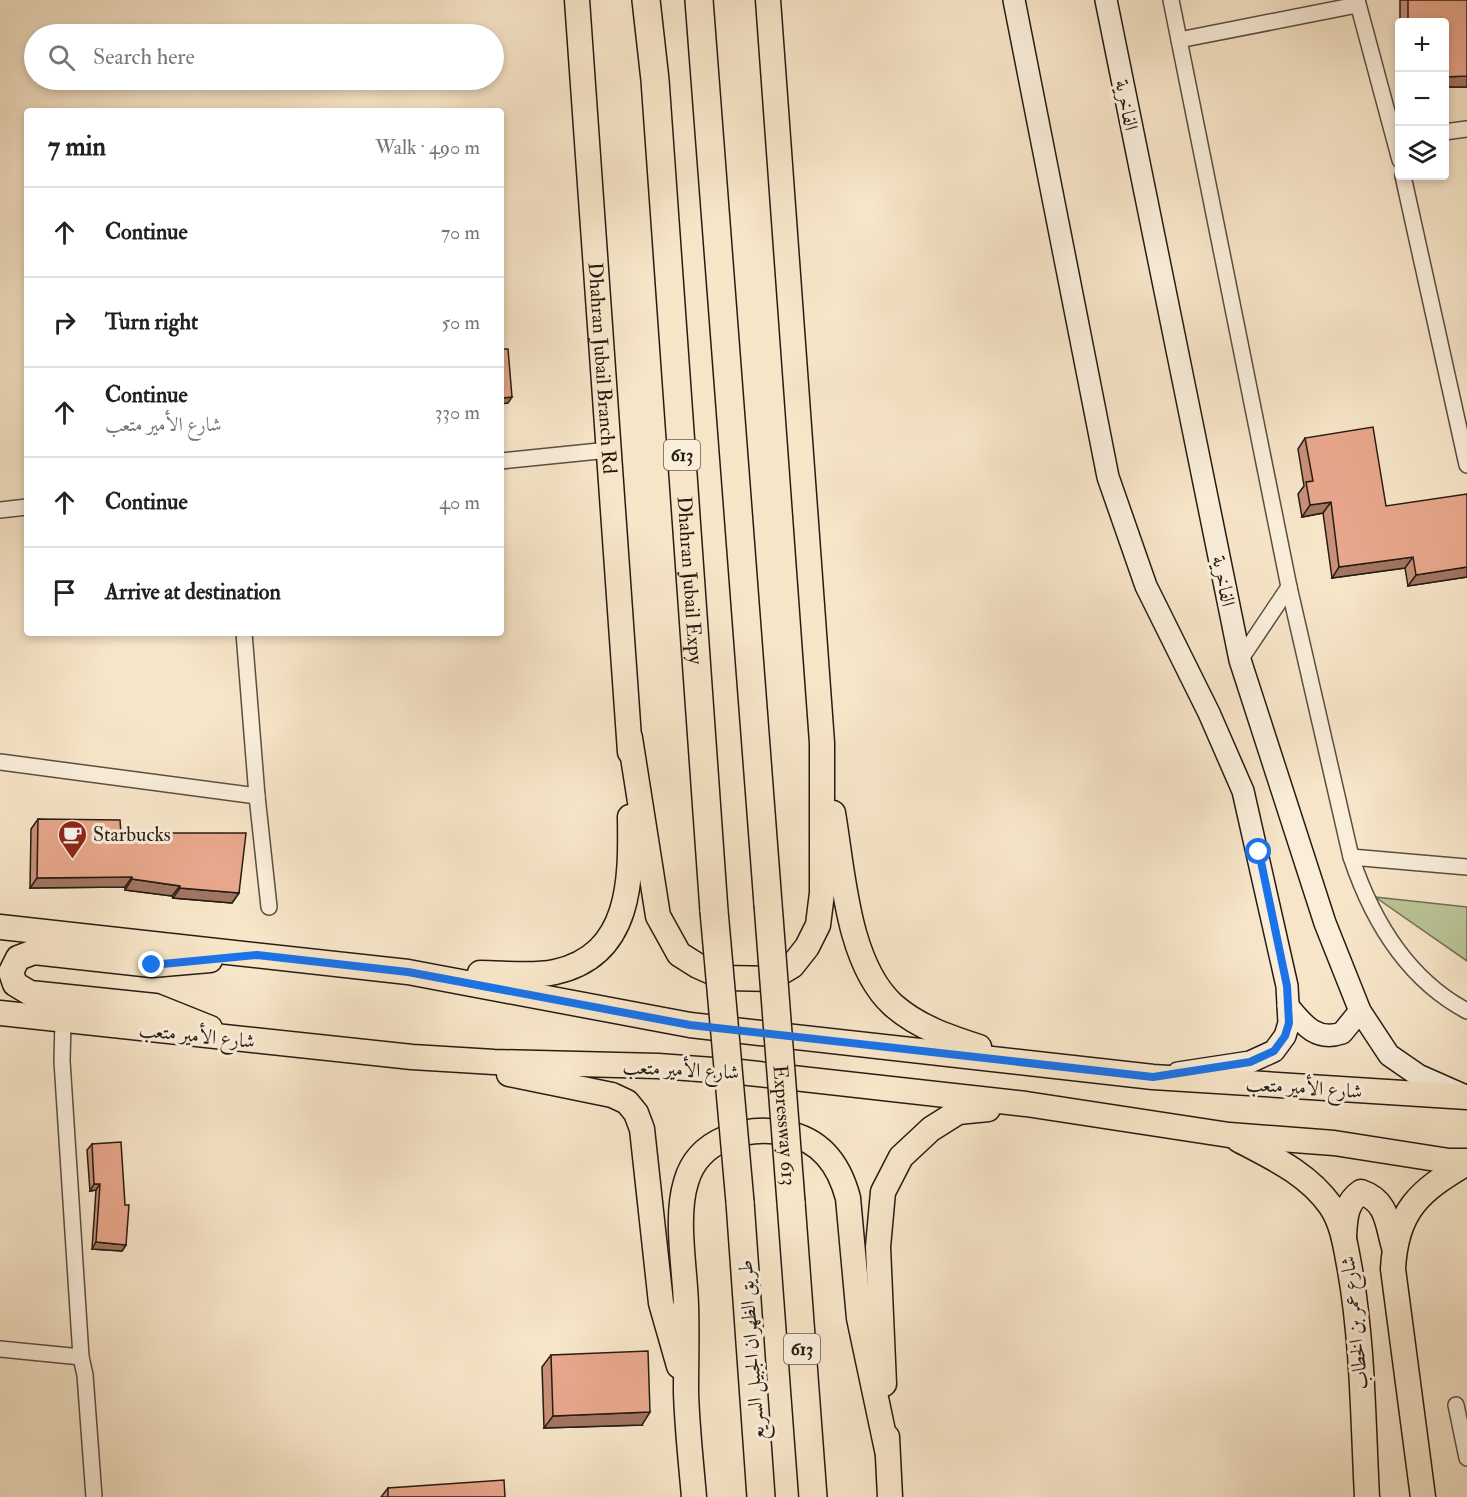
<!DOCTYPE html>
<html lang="en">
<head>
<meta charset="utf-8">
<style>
  body { margin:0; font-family:"IM FELL Double Pica",Amiri,serif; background:#f2f2f2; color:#222 }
  .controls { position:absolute; right:18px; top:18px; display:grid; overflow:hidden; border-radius:6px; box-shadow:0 3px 9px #0003 }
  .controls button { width:54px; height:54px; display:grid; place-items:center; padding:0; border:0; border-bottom:2px solid #e0e0e0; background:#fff; color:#222; font:30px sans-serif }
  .stop { position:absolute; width:18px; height:18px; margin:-14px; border:4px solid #1a73e8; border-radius:50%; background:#fff }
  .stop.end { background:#1a73e8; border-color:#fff; box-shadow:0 2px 6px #0008 }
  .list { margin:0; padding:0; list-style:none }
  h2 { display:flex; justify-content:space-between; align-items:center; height:78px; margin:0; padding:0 24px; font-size:26px }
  h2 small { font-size:20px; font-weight:400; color:#767676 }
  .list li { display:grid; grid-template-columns:39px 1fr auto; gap:18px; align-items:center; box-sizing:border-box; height:90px; padding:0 24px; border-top:2px solid #e0e0e0 }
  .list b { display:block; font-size:22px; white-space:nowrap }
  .list p { margin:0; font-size:20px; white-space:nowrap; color:#767676 }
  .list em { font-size:20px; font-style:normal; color:#767676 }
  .icon { flex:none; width:33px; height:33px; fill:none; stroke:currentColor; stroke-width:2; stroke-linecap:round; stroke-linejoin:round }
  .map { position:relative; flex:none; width:1467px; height:1497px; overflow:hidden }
  .search { position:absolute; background:#fff; box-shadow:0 3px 9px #0003; left:24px; top:24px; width:480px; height:66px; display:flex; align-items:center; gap:15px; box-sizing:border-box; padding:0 21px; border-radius:33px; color:#767676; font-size:22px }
  .panel { position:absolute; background:#fff; box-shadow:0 3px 9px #0003; left:24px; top:108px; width:480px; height:528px; border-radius:6px }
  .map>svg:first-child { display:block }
</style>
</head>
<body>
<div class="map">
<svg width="1467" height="1497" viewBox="0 0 1467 1497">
  <rect width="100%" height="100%" fill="#f7e5c8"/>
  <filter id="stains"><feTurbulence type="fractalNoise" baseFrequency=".00333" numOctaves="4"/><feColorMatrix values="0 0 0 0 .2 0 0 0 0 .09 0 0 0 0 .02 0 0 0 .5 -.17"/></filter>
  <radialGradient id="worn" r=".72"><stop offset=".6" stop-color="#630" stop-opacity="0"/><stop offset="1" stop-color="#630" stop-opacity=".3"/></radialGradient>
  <polygon fill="#bbc597" stroke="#717055" stroke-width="1.5" points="1375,897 1467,907 1467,961"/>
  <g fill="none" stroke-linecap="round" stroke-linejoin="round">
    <defs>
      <g id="street">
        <polyline points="1171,0 1289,587 1240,660"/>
        <polyline points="1357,0 1400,160"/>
        <polyline points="1179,40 1357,5"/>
        <polyline points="1444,132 1467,129"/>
        <polyline points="1403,176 1467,465"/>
        <polyline points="501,461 609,450"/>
        <polyline points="0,510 27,507"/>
        <path d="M1289,587L1351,857C1372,920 1407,979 1467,1011"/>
        <polyline points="244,633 257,796 269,907"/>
        <polyline points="0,762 257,796"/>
        <polyline points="1351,857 1467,867"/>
        <polyline points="0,1349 81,1357 62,1061 63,1021"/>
        <polyline points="81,1357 85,1375 94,1497"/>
        <polyline points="1456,1405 1467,1458"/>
      </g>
      <g id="secondary">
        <polyline points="1014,0 1108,477 1146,586 1209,713 1243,791 1287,986 1289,1023 1285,1036 1274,1051 1250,1062 1178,1073"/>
        <polyline points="1106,0 1240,660 1325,923 1360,1011 1389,1055 1418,1075 1461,1094"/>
        <path d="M1288,1006C1303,1024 1316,1042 1342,1033L1360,1011"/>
      </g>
      <g id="primary">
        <path id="s1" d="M577,0L630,752"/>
        <polyline points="630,738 658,916 679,954 698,966 725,978 770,979 792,966 807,947 818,925 822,893 822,743 768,0"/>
        <path d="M833,813C843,871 847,963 893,1005C918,1027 948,1037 979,1047"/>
        <polyline points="0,927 408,972 690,1025 760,1033 1153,1077 1467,1097"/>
        <path d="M480,973C504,973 531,977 555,972C632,955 631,879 630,817"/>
        <polyline points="0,1013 412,1057 494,1062 658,1066 740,1072 1026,1104 1229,1135 1334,1143 1449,1161 1467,1161"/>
        <polyline points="210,1028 155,1006 30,993 15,984 11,972 18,958 34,952 152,965 210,960"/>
        <polyline points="509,1074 612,1095 627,1102 636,1113 642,1129 661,1303 679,1366"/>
        <path d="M1239,1140C1273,1158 1307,1173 1330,1205C1343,1223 1346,1249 1350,1270C1363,1345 1363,1421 1367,1497"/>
        <path d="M1344,1237C1345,1219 1345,1203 1361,1192C1388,1201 1387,1224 1394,1247"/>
        <polyline points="884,1384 878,1247 883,1192 901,1157 931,1129 958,1112 988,1109"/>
        <polyline points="887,1437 890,1497"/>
        <path d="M694,1497C691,1462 687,1427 686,1392C686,1363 687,1334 686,1305C685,1268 675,1217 686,1182C698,1139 746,1125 786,1133C821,1140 839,1164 848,1198L859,1318L887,1450"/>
        <path d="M1423,1497L1393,1269C1396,1211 1419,1191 1467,1163"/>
      </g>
      <g id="highway">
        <path id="s2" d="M646,0L655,80L714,911"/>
        <polyline points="699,0 768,904"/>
        <polyline points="740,1202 761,1497"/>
        <polyline points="791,1202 813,1497"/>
      </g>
    </defs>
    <use href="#street" stroke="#5b4e40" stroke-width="18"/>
    <use href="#secondary" stroke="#271c13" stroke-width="24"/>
    <use href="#primary" stroke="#271c13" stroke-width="27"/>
    <use href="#highway" stroke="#271c13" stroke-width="30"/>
    <use href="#street" stroke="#faeedb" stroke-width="15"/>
    <use href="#secondary" stroke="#faeedb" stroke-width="21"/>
    <use href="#primary" stroke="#f7e5c8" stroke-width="24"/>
    <use href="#highway" stroke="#f7e5c8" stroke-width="27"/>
    <defs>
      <g id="highway-bridge">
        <path id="s3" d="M768,904L791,1202"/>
        <polyline points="714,911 740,1202"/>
      </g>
    </defs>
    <use href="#highway-bridge" stroke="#271c13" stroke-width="30" stroke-linecap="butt"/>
    <use href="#highway-bridge" stroke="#f7e5c8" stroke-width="27"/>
  </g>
  <g fill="#c89078" stroke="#271c13" stroke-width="1.5">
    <polygon points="1400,0 1467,0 1467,87 1444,87 1444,22 1400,22"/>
    <polygon points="1305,438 1386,506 1467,577 1408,586 1405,568 1332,578 1323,513 1302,517 1298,494 1304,486 1298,449"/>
    <polygon points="38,819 121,834 161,833 239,893 232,903 173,898 172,896 125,890 125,887 30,888 31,829"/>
    <polygon points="92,1144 126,1245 122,1251 92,1249 96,1190 90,1191 87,1150"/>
    <polygon points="551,1355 642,1425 544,1428 542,1367"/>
    <polygon points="388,1488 505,1497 381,1497"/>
  </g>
  <g fill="#a27562" stroke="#271c13" stroke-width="1.5">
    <polygon points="1467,76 1467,87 1444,87 1444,77"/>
    <polygon points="512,397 508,403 501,404 501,398"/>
    <polygon points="1331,502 1323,513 1302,517 1310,505"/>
    <polygon points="1413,557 1405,568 1332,578 1339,567"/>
    <polygon points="1467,567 1467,577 1408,586 1416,575"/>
    <polygon points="132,877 125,887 30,888 37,878"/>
    <polygon points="132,879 180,886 172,896 125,890"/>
    <polygon points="180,888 239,893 232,903 173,898"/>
    <polygon points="94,1184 100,1184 96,1190 90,1191"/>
    <polygon points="96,1242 126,1245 122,1251 92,1249"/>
    <polygon points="650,1412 642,1425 544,1428 553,1416"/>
  </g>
  <g fill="#e8a78c" stroke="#271c13" stroke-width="1.5">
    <polygon points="1408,0 1467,0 1467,76 1444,77 1444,22 1408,22"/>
    <polygon points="501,349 508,349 512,397 501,398"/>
    <polygon points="1373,427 1386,506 1467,494 1467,567 1416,575 1413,557 1339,567 1331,502 1310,505 1306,482 1313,481 1305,438"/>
    <polygon points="38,819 120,820 121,834 161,830 161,833 246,833 239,893 180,888 180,886 132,879 132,877 37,878"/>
    <polygon points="121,1142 125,1205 129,1205 126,1245 96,1242 100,1184 94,1184 92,1144"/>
    <polygon points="648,1351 650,1412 553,1416 551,1355"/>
    <polygon points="504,1480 505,1497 388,1497 388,1488"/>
  </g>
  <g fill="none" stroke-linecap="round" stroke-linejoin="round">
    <polyline stroke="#1a73e8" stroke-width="8" points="152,965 257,955 408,972 690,1025 1153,1077 1250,1062 1274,1051 1285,1036 1289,1023 1287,986 1259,852"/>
  </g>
  <defs>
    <symbol id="cafe-pin" viewBox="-11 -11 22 30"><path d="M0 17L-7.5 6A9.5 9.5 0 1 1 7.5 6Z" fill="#8f2418" stroke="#faeedb"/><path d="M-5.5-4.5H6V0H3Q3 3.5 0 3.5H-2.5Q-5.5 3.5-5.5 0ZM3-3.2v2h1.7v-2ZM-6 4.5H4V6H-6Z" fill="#fff"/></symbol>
  </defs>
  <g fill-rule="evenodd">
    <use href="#cafe-pin" x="56" y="818" width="33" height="45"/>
  </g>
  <g text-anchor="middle" stroke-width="6" stroke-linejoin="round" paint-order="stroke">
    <g fill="#faeedb" stroke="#665b4f" stroke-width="1.5">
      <rect x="664" y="440" width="36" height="30" rx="4.5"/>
      <rect x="784" y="1334" width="36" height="30" rx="4.5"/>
    </g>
    <g font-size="18" font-weight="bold" fill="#271c13">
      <text x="682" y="461">613</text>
      <text x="802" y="1355">613</text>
    </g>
    <g font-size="20" fill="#271c13" stroke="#faeedb">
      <text transform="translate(1127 105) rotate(79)" y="7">الفاخرية</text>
      <text dy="7" stroke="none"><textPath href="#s1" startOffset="369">Dhahran Jubail Branch Rd</textPath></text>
      <text dy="7" stroke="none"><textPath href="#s2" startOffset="582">Dhahran Jubail Expy</textPath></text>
      <text transform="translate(1224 581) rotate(79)" y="7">الفاخرية</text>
      <text transform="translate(197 1035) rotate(6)" y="7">شارع الأمير متعب</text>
      <text transform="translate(681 1069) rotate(3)" y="7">شارع الأمير متعب</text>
      <text transform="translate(1304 1087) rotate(4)" y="7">شارع الأمير متعب</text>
      <text dy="7" stroke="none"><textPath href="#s3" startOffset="222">Expressway 613</textPath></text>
      <text transform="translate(1354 1323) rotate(-96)" y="7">شارع عمر بن الخطاب</text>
      <text transform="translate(751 1350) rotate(-94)" y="7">طريق الظهران الجبيل السريع</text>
    </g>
    <g font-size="20" fill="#271c13" stroke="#faeedb" text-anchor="start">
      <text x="93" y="841">Starbucks</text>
    </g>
  </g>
  <rect width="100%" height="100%" filter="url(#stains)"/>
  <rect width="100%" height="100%" fill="url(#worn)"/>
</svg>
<div class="controls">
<button>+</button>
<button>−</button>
<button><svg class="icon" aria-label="layers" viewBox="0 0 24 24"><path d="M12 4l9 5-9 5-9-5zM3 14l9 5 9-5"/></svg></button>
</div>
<div class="stop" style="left:1259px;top:852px"></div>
<div class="stop end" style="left:152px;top:965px"></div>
<div class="search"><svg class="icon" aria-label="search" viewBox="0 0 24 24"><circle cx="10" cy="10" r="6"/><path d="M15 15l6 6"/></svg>Search here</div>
<section class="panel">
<h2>7 min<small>Walk · 490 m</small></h2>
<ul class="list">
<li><svg class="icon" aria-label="ahead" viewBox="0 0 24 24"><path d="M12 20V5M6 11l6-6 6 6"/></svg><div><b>Continue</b></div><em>70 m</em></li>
<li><svg class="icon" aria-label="right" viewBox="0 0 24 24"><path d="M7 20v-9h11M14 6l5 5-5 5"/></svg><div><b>Turn right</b></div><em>50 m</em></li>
<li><svg class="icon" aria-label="ahead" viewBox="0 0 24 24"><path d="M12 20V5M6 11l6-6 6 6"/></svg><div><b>Continue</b><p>شارع الأمير متعب</p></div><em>330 m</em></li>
<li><svg class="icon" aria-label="ahead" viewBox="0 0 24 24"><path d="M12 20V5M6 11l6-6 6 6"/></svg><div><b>Continue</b></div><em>40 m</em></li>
<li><svg class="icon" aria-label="arrive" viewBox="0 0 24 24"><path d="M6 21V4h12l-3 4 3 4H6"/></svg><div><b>Arrive at destination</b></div></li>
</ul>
</section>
</div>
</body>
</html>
